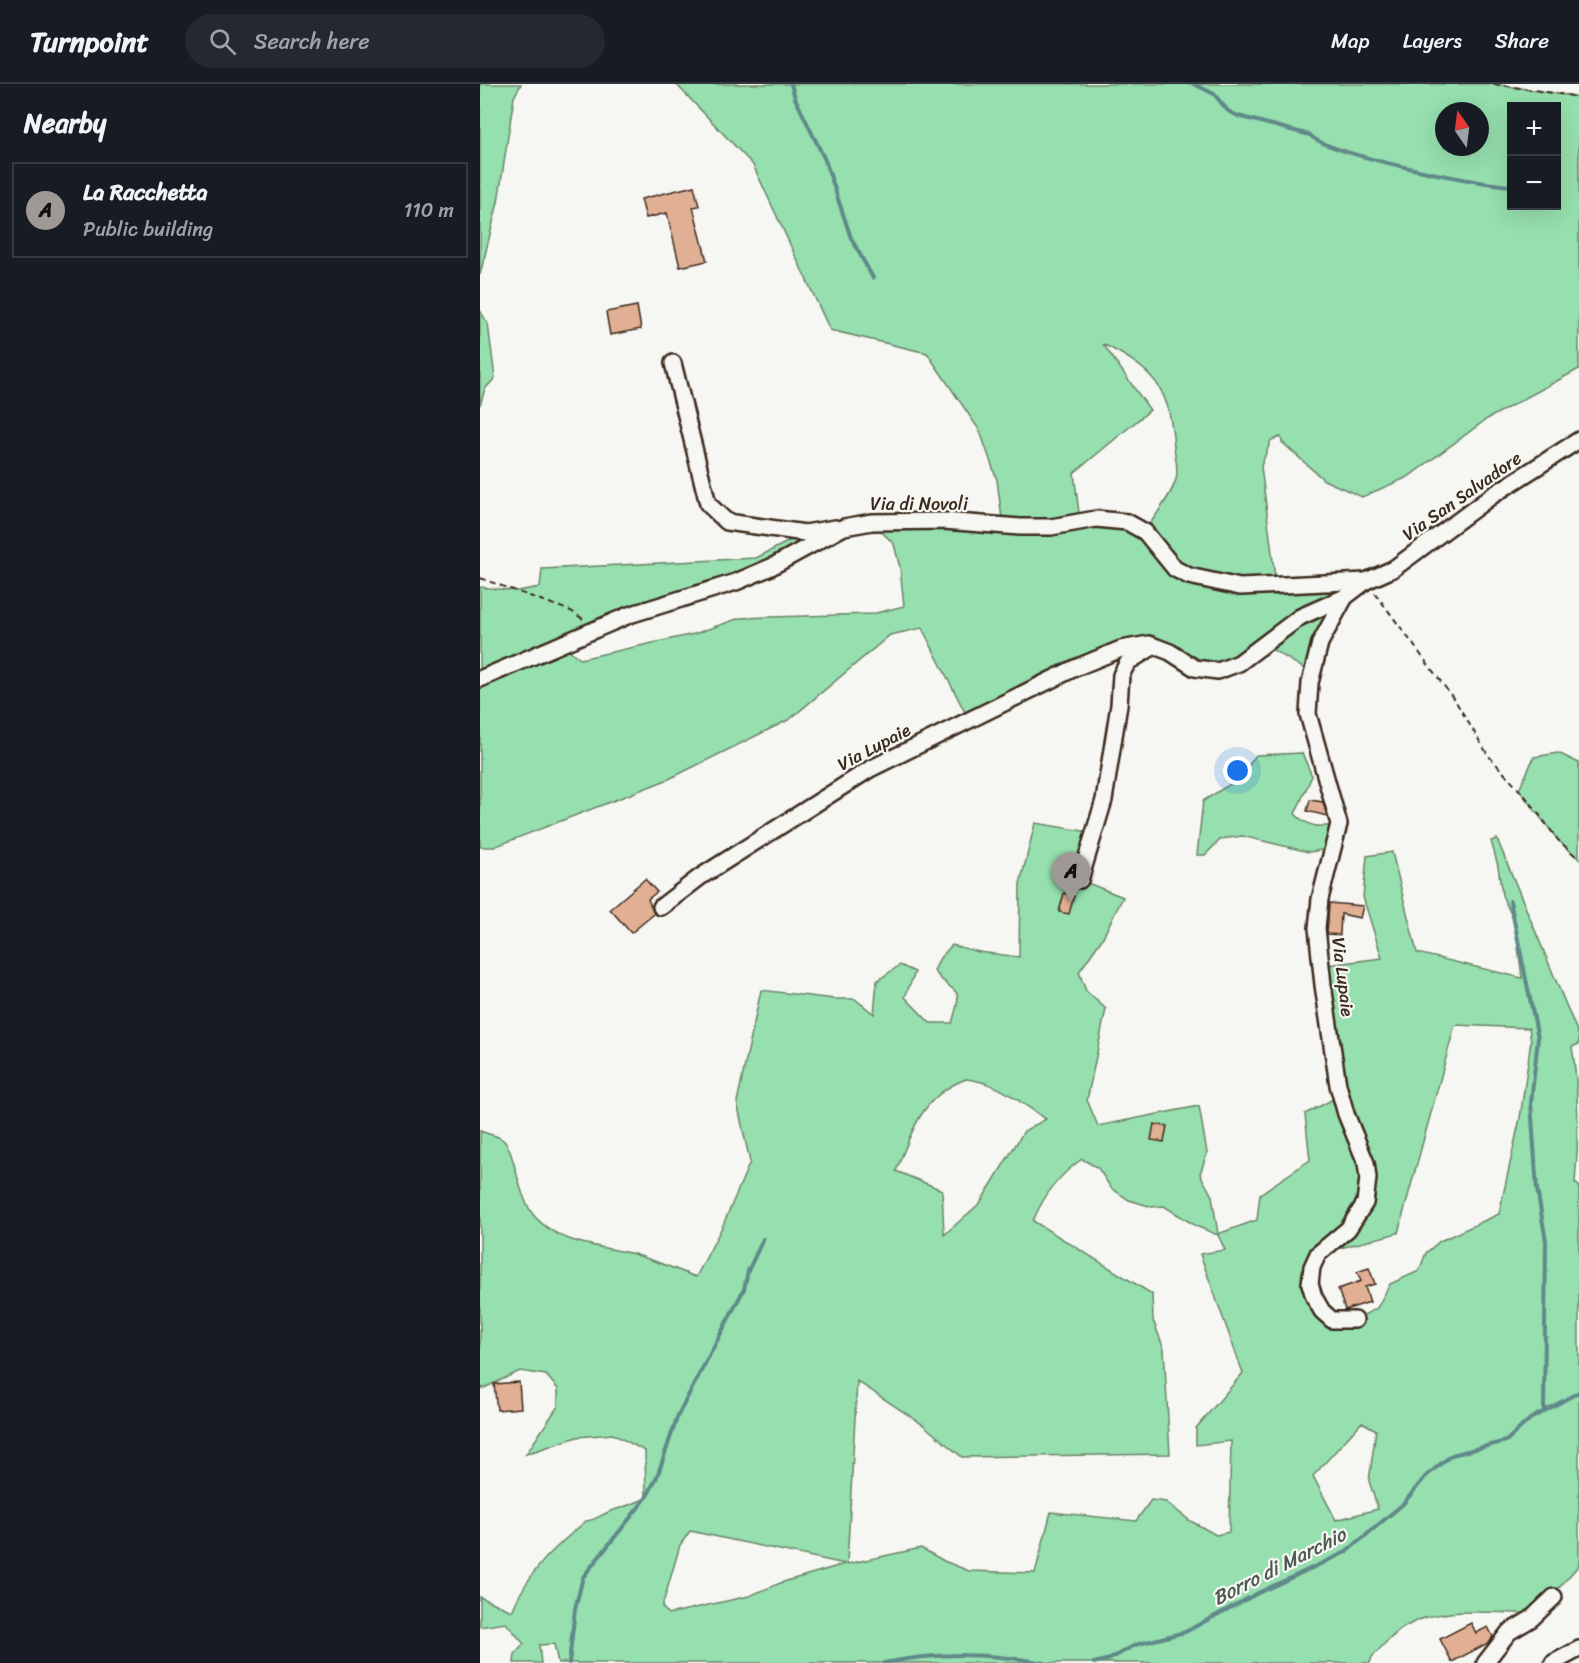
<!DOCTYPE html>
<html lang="en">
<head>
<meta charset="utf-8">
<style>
  body { margin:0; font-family:Sriracha,sans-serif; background:#242831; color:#f1f3f6 }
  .controls { position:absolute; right:18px; top:18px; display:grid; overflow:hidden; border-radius:0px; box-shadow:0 6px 24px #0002 }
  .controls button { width:54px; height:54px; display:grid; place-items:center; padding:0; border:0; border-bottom:2px solid #363941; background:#171b24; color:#f1f3f6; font:30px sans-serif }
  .compass { position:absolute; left:955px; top:18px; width:54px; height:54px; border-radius:50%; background:#171b24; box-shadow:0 6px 24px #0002; rotate:346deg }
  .you { position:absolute; left:758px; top:687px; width:21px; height:21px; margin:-15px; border:4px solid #fff; border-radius:50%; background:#1a73e8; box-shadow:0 0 0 9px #1a73e833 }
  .badge { display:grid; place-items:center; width:39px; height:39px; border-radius:50%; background:#9f9995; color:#111; font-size:20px; font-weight:700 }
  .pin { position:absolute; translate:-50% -50px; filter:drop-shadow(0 2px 3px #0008) }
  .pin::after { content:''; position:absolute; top:32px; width:21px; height:18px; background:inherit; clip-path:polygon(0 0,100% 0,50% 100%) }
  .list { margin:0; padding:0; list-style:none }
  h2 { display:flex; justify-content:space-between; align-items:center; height:78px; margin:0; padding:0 24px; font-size:26px }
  h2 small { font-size:20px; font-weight:400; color:#9ea1a6 }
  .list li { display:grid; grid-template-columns:39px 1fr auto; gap:18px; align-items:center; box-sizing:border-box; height:96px; margin:0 12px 12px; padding:0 12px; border:2px solid #363941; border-radius:0px }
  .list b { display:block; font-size:22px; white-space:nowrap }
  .list p { margin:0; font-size:20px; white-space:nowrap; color:#9ea1a6 }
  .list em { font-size:20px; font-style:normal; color:#9ea1a6 }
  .icon { flex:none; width:33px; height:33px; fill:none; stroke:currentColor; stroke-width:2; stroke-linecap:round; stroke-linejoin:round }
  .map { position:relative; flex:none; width:1099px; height:1579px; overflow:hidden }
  header { display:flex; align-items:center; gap:36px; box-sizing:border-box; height:84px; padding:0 30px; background:#171b24; border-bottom:2px solid #363941 }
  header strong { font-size:28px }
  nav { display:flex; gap:33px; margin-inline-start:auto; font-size:21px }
  .search { width:420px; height:54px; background:#242831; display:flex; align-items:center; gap:15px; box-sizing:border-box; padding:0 21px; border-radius:33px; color:#9ea1a6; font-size:22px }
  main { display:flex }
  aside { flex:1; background:#171b24 }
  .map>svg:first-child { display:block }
</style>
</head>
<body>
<header>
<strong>Turnpoint</strong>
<div class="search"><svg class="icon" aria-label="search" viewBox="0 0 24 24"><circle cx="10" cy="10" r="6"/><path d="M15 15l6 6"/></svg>Search here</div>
<nav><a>Map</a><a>Layers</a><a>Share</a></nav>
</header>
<main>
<aside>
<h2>Nearby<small></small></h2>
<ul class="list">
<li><span class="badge">A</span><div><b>La Racchetta</b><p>Public building</p></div><em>110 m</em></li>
</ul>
</aside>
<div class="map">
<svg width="1099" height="1579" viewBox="0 0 1099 1579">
  <rect width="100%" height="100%" fill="#f6f6f2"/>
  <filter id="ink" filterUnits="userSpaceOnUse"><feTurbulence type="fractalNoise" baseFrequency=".0167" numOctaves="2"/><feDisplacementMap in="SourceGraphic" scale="12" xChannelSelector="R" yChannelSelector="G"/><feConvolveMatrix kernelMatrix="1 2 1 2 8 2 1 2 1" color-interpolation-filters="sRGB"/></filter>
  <g filter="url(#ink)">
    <g fill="#96dfae" stroke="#688466" stroke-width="1.5" fill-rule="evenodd">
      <polygon points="0,0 41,0 34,13 18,118 0,191"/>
      <path d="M196,0H1014L1099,13V285L1007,335L928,393L882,413L844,396L802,358L801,353L791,356L781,382L796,501L886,497L865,513L833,590L785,561L738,587L668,560L489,636L442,544L410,551L310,635L189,695L14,763H0V503L37,507L60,503L62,485L276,474L325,449L364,443L291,483L82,560L100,575L214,550L260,534L392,530L424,522L420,484L414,460L392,438L523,442L517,396L500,347L447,269L350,246L273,81ZM1032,22H1076V122H1032ZM964,27H1000V63H964ZM623,260C676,287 689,303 694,363C695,372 699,387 696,395C693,410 673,434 665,447L600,437L594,389L670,326Z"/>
      <polygon points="0,226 8,240 15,294 5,305 0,321"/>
      <path d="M822,669L832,692L815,730C829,744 841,744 859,740L855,764L829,768L762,752L741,755L725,771H717L723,717L760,694L776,671Z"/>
      <polygon points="1078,669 1099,679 1099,775 1078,756 1039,706 1054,673"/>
      <path d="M555,739L616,749L600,796L643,813L622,855L599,888L606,907L626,925L607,1016L618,1042L719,1022L727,1069L720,1090L732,1112L738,1150L777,1136L780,1110L830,1076L825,1030L861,1011L840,882L902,874L883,813L887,772L912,768L937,869L1042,894L1035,839L1022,811L1018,782L1011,757L1017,755L1099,952V960L1092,963C1099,1004 1099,1056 1095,1099L1099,1102V1481L1057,1529C1015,1531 961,1519 923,1544C912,1551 902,1563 892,1573L890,1579H78L74,1560L59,1561L61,1579H34L35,1570L44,1560L26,1539L0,1543V1513L32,1527C49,1486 73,1465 106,1437C117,1436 123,1429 134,1426C146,1422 154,1420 166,1414L165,1367L133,1350L97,1353L46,1370L78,1322V1305L66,1291L40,1287L2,1305L0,1302V1047C7,1050 16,1051 22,1055C36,1065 36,1113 56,1134C82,1161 117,1161 150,1169C172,1175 194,1185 216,1193L243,1141L270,1078L257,1018L281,906L354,915H375L394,930L397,897L420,881L435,888L425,913L450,939H472C485,898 475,914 454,887L460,874L472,861L499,868L539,873L540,800ZM975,941L1049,944L1051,957L1040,1034L1019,1130L960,1157L946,1169L939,1187L910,1200L897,1224L875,1236L842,1227L832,1183L838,1170L918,1149ZM486,995C521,999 537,1017 566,1035L544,1047L500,1119L464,1151L462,1106L416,1087C433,1046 441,1012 486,995ZM602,1075L618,1084L631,1104L649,1116L672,1123L684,1122L716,1142L738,1151L745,1166L720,1170L763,1289L716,1344V1361L751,1357L749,1448L736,1451L709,1436L686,1418L671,1416L656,1437L571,1428L555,1489L489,1487L464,1477L441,1464L367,1480L377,1297L442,1340L482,1373L690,1370L684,1265L673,1236L672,1210L553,1137C563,1113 580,1090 602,1075ZM882,1338L896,1346L889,1397L898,1425L856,1436L833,1392ZM210,1447L365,1480L303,1498L269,1512L188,1530L182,1523L200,1461Z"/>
    </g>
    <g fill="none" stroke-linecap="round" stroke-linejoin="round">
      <g stroke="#60898a" stroke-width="4">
        <polyline points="311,0 315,14 345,76 371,154 393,194"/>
        <path d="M714,0L734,10L748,27L758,32L830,51C847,70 1000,101 1032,102"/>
        <polyline points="1030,817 1058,954 1051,1019 1057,1105 1066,1157 1064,1327"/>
        <polyline points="89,1579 95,1525 103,1493 166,1414 177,1393 198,1331 264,1205 268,1187 283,1155"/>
        <path d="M404,1579C460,1568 508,1569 564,1579"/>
        <polyline points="614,1579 630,1575 655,1561 705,1548 778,1509 866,1468 923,1420 945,1393 963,1378 972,1371 1026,1357 1050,1335 1099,1308"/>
      </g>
    </g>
    <g fill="#e1af93" stroke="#3b2a1e" stroke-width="1.5">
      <polygon points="214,102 219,122 213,123 227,177 200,183 187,129 166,134 161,115"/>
      <polygon points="157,222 161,245 130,251 126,228"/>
      <polygon points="830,716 843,718 847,732 827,727"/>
      <polygon points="165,795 177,808 168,815 174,830 151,849 130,825"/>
      <polygon points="584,809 594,812 589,830 579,828"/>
      <polygon points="849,819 883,822 880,834 861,830 860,851 847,850"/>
      <polygon points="674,1040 687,1042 684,1058 671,1056"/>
      <polygon points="889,1184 895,1200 885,1203 890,1218 865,1226 858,1205 881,1197 877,1188"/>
      <polygon points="39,1298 41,1324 17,1326 14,1300"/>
      <polygon points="991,1539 996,1549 1008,1543 1013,1553 1008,1559 972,1578 960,1555"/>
    </g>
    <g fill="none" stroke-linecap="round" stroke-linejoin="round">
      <defs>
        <g id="minor">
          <polyline points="193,279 228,420 247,438 325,449 355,444"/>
          <polyline points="865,513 840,559 830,599 828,630 859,740 840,815 837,844 843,901 858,1001 866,1030 886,1079 888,1094 885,1119 868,1145 838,1170 832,1183 830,1200 834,1213 842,1227 852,1236 875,1236"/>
          <polyline points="0,595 149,531 256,498 291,483 364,443 392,438 464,437 540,443 571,443 616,435 647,438 665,448 695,485 709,492 760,503 886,497"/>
          <polyline points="600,796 624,716 639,621 641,591 648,578 671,564"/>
          <polyline points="181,823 220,793 390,685 595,584 641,565 669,560 690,568 715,584 738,587 759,579 820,533 865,513 886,497 913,485 1013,411 1099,356"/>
          <polyline points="1005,1579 1029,1548 1051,1535 1074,1513"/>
          <polyline points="1073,1579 1099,1565"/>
        </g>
      </defs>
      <use href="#minor" stroke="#3b2a1e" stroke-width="20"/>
      <g stroke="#3b2a1e" stroke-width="2" stroke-dasharray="6 4.5" stroke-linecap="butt">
        <polyline points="1014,0 1099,13"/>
        <polyline points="0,494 91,527 103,535"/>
        <polyline points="895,509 976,618 1008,671 1050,718 1078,756 1099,775"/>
        <polyline points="0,1302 2,1305"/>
      </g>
      <use href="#minor" stroke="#f6f6f2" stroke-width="15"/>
    </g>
  </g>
  <g text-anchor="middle" stroke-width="4.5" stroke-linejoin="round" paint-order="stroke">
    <g font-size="18" fill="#3b2a1e" stroke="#f6f6f2">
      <text transform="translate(982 412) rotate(-35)" y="6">Via San Salvadore</text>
      <text x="439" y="426">Via di Novoli</text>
      <text transform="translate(394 663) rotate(-28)" y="6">Via Lupaie</text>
      <text transform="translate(863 893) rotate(83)" y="6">Via Lupaie</text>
    </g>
    <g font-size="20" font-style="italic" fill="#4d5a54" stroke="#f6f6f2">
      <text transform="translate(799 1482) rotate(-27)" y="7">Borro di Marchio</text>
    </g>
  </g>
</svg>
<div class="controls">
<button>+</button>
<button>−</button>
</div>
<svg class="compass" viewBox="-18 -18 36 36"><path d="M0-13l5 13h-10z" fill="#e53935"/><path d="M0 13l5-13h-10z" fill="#9ea1a6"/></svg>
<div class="you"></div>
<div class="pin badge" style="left:591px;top:818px">A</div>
</div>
</main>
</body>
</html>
